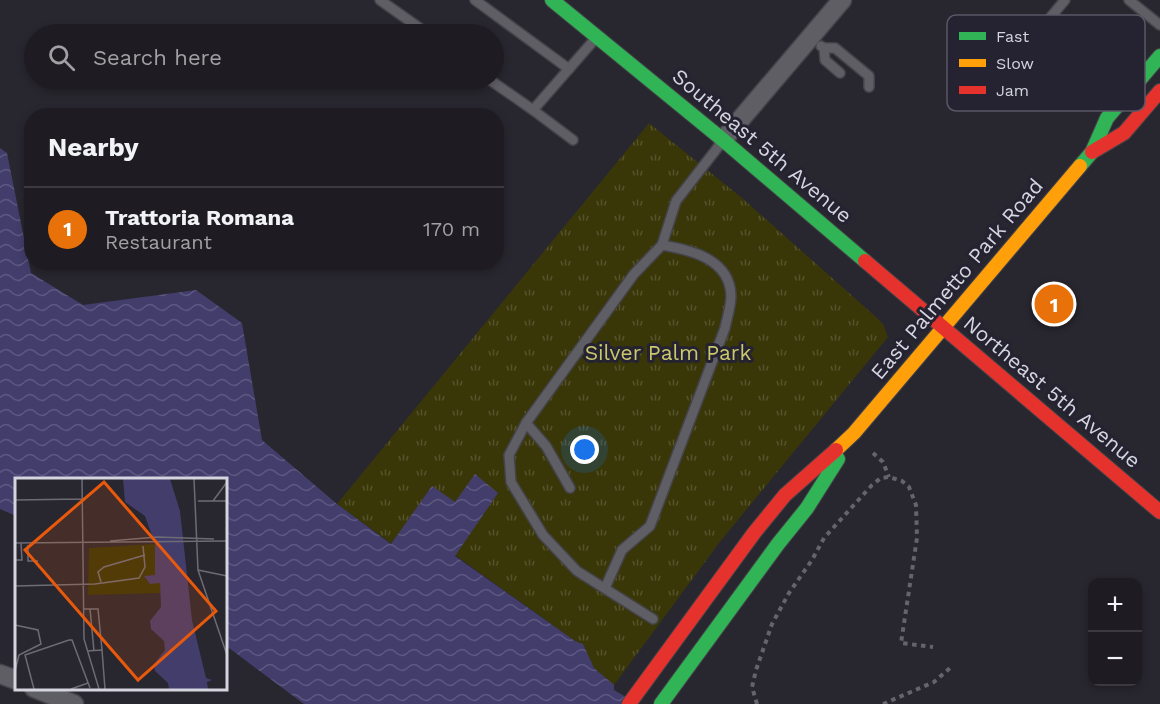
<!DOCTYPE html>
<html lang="en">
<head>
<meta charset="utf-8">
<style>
  body { margin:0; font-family:"Work Sans",sans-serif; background:#26252a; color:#f1f3f6 }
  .controls { position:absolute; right:18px; bottom:18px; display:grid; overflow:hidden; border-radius:12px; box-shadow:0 3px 9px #0003 }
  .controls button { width:54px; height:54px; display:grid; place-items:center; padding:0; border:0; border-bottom:2px solid #3c3a40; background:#1e1c22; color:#f1f3f6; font:30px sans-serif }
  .you { position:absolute; left:585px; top:450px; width:21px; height:21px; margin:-15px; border:4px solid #fff; border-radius:50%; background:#1a73e8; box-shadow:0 0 0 9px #1a73e833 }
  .badge { display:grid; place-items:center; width:39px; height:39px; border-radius:50%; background:#2563eb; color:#fff; font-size:20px; font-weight:700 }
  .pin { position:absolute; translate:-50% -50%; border:3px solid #fff; box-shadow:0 2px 6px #0006 }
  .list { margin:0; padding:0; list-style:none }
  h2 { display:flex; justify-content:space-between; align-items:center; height:78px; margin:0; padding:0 24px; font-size:26px }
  h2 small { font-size:20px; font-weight:400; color:#a1a1a5 }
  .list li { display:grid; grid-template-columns:39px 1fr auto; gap:18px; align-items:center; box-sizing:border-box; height:84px; padding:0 24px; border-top:2px solid #3c3a40 }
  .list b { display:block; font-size:22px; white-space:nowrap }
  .list p { margin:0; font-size:20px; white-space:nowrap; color:#a1a1a5 }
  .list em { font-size:20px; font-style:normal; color:#a1a1a5 }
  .icon { flex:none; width:33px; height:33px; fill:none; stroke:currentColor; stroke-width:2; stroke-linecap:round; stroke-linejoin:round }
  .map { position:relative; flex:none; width:1160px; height:704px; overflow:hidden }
  .search { position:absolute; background:#1e1c22; box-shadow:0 3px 9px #0003; left:24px; top:24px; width:480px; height:66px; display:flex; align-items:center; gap:15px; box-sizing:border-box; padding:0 21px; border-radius:33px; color:#a1a1a5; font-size:22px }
  .panel { position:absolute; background:#1e1c22; box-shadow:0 3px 9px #0003; left:24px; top:108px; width:480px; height:162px; border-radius:24px }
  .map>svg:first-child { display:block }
</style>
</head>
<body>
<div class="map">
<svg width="1160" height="704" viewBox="0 0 1160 704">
  <defs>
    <pattern id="park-tufts" width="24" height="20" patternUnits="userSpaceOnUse" patternTransform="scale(1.5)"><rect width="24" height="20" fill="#393708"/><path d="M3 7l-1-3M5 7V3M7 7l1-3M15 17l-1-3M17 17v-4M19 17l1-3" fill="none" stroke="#55532c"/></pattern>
    <pattern id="water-waves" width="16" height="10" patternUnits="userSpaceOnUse" patternTransform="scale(1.5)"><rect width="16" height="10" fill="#433d6c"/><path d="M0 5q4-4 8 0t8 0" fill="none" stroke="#5d5881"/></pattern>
  </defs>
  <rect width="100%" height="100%" fill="#28262e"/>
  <polygon fill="url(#park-tufts)" points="649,123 742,198 876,317 883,324 888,337 719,543 614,685 594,668 583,644 575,641 455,555 498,493 475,475 455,503 432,486 392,544 337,504"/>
  <polygon fill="url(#water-waves)" points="0,148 7,153 31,273 83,305 196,290 242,323 262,440 337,504 391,544 432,486 455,502 475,474 498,493 455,556 575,641 583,644 594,668 614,685 614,690 638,704 304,704 225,645 225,479 16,479 16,516 0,509"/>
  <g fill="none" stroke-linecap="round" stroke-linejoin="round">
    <defs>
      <g id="lane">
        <polyline points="380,0 428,34"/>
        <polyline points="475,0 569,69"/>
        <polyline points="1129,0 1160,25"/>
        <polyline points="1049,19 1065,0"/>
        <polyline points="821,46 824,48 825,60 840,73"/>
        <polyline points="824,48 835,48 869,76 869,87"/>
        <polyline points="490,80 533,110 595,39"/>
        <polyline points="533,110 573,140"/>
        <polyline points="526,423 546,446 570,488"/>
        <path d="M605,588L622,550L650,526L725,328C727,318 731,306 731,296C730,259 691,250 662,245"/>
        <polyline points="653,619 577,571 543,535 511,482 509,455 526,423 634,274 662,245 676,201 722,142"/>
      </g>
      <g id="street">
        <polyline points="723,140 842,0"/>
        <polyline points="0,674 16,680"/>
        <polyline points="34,688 74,704"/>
      </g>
      <g id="fast">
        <polyline points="552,0 723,140 865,261"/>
        <polyline points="1080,166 1092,152 1107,118 1160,56"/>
        <polyline points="661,704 778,544 807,508 838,459"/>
      </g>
      <polyline id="slow" points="836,450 854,433 1080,166"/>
      <g id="jam">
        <polyline points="1092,152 1124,133 1160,91"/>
        <polyline points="865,261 1160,512"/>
        <polyline points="629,704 754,533 785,495 836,450"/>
      </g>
    </defs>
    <use href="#lane" stroke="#44434a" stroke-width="12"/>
    <use href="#street" stroke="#44434a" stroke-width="21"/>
    <use href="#fast" stroke="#44434a" stroke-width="16"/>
    <use href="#slow" stroke="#44434a" stroke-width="16"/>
    <use href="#jam" stroke="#44434a" stroke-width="16"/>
    <g stroke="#65646a" stroke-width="4" stroke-dasharray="4.5 4.5" stroke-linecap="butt">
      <polyline points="873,453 883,462 889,477"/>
      <polyline points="757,704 752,687 756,670 772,624 789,593 812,560 824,538 872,485 881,478 889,477 902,481 909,487 916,505 917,538 901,643 933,647"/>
      <polyline points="883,704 934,682 950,668"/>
    </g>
    <use href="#lane" stroke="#5f5e65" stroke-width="9"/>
    <use href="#street" stroke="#5f5e65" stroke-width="18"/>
    <use href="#fast" stroke="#30b455" stroke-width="14"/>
    <use href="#slow" stroke="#ff9f0a" stroke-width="14"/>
    <use href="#jam" stroke="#e5322d" stroke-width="14"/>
  </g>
  <g text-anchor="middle" stroke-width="6" stroke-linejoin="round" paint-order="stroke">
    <g font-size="21" fill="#d5d5df" stroke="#252332">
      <text transform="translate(762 146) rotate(40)" y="7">Southeast 5th Avenue</text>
      <text transform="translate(957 279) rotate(-50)" y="7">East Palmetto Park Road</text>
      <text transform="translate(1052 392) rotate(40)" y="7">Northeast 5th Avenue</text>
    </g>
    <g font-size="21" fill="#cac76c" stroke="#252332">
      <text x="668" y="360">Silver Palm Park</text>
    </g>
  </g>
  <g transform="translate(15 478)">
    <rect width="212" height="212" fill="#28262e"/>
    <path d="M140,66L141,97L130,102L145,105L146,115L73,117L74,70Z" fill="#393708"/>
    <path d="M108,1H155L165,33L177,142L191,200L197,202L192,204L193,211H154L153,205L140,193L139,186L150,172L149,163L136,151L135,143L146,129L145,105L135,106L129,98L140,97V66L130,38L110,24Z" fill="#433d6c"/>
    <path fill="none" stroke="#6d6c75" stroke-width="1.5" d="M67,1L69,161L84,211M179,1L183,92L212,177M0,22L67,21M183,23H212M198,23L212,4M95,63L142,59L199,61M0,65L212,63M13,67V83H23M0,82H7L6,65M183,92L212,98M86,104L83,94L89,89L130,77M0,108L80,106L124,100L130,89L128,68M69,131H83L87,172M75,131L79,173M0,147L23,152L26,166L4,177L0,193M72,173L87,172L90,211M19,211L10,177L54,162H57L75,210M56,211L73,205"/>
    <path fill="#e8590c" fill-opacity="0.15" stroke="#e8590c" stroke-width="3" d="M89,4L201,133L123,202L10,72Z"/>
    <rect width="212" height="212" fill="none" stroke="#d5d5df" stroke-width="3"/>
  </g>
  <rect x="947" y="15" width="198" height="96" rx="9" fill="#252332" stroke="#5a5866" stroke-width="1.5"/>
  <rect x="959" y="32" width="27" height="8" fill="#30b455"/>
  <rect x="959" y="59" width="27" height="8" fill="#ff9f0a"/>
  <rect x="959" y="86" width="27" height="8" fill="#e5322d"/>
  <g font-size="16" fill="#d5d5df">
    <text x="996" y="42">Fast</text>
    <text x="996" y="69">Slow</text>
    <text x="996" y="96">Jam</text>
  </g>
</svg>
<div class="controls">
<button>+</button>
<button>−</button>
</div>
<div class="you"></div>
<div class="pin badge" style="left:1054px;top:304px;background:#e8710a">1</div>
<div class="search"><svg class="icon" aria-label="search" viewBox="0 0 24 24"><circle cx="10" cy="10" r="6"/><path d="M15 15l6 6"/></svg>Search here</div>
<section class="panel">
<h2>Nearby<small></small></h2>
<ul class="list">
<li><span class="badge" style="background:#e8710a">1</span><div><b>Trattoria Romana</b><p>Restaurant</p></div><em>170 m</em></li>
</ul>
</section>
</div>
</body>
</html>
